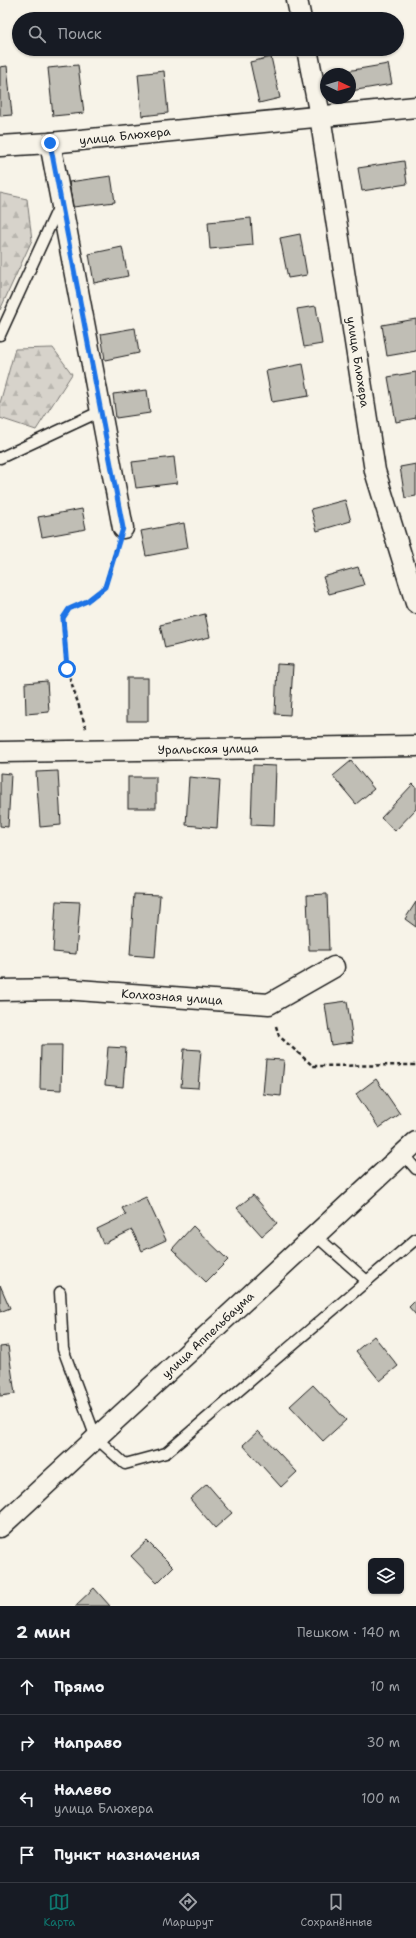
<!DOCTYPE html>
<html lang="ru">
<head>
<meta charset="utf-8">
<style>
  body { margin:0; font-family:"Shantell Sans",sans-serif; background:#20242c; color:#f1f3f6 }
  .controls { position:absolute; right:12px; bottom:12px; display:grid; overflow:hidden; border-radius:6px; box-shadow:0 1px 3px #0004 }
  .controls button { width:36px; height:36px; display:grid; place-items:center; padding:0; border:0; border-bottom:1px solid #363941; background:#171b24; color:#f1f3f6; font:20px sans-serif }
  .compass { position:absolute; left:320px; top:68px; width:36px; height:36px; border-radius:50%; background:#171b24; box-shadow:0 1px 3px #0004; rotate:94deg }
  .stop { position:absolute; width:12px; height:12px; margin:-9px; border:3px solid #1a73e8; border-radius:50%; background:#fff }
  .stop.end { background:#1a73e8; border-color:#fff; box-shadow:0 1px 4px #0008 }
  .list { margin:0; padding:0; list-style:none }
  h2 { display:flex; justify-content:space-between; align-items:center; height:52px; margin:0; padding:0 16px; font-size:17px }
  h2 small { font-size:13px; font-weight:400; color:#9ea1a6 }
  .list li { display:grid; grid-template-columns:26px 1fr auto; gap:12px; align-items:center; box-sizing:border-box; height:56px; padding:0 16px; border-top:1px solid #363941 }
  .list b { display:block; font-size:15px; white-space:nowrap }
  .list p { margin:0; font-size:13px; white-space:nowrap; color:#9ea1a6 }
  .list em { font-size:13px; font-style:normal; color:#9ea1a6 }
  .icon { flex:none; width:22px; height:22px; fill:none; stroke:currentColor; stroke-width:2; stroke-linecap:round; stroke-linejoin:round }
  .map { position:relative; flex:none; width:416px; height:1606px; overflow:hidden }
  .search { position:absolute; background:#171b24; box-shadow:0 1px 3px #0004; left:12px; right:12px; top:12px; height:44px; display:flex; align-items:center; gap:10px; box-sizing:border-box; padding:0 14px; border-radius:22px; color:#9ea1a6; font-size:15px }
  .sheet { height:276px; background:#171b24 }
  nav { display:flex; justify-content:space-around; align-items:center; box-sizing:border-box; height:56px; border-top:1px solid #363941; background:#171b24; font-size:11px; color:#9ea1a6 }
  nav a { display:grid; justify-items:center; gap:2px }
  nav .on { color:#0f766e }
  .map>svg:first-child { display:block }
</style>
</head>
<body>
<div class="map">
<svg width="416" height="1606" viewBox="0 0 416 1606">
  <defs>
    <pattern id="forest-firs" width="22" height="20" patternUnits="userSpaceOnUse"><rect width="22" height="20" fill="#d7d3cb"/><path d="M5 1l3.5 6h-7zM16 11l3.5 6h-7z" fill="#b8b5ae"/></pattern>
  </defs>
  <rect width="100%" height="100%" fill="#f7f3e8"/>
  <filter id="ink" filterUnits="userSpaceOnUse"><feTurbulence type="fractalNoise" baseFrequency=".025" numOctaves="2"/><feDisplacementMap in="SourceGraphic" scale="8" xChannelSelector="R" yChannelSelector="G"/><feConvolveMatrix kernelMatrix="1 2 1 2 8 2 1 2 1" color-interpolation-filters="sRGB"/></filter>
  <g filter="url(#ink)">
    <g fill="url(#forest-firs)" stroke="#7a7874">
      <polygon points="0,193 27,199 32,240 0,310"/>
      <polygon points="53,348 72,374 36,430 0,418 0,403 15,349"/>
    </g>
    <g fill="#c0beb5" stroke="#1c1c1c">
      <polygon points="271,57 280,98 259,103 250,62"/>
      <polygon points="388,64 392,84 351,91 350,74 348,74 347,71"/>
      <polygon points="78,65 84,113 53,116 48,68"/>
      <polygon points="7,66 12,115 0,116 0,67"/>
      <polygon points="164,71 168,113 142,116 138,74"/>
      <polygon points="404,161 407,184 362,191 358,168"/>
      <polygon points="111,176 115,202 73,207 69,182"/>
      <polygon points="251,218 253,245 210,249 208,222"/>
      <polygon points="300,234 307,275 288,278 280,238"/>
      <polygon points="122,247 128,276 94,283 89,254"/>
      <polygon points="316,306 322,344 304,347 297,309"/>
      <polygon points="416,319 416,351 387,356 382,325"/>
      <polygon points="135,328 139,353 105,360 101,334"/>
      <polygon points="303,364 309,396 272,402 266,371"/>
      <polygon points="416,372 416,418 396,422 388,377"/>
      <polygon points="147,390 150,413 116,418 113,394"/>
      <polygon points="174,457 177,483 136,488 132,462"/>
      <polygon points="416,464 416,496 405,498 400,467"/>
      <polygon points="345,500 351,521 317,531 311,509"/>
      <polygon points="82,509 86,529 42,537 38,517"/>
      <polygon points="184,523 188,548 146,556 141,531"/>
      <polygon points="358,567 364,585 329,594 323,577"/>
      <polygon points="205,614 210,637 165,648 160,625"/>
      <polygon points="277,664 293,665 290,715 275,714"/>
      <rect x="127" y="678" width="21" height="43"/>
      <polygon points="47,681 49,712 26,714 25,683"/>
      <polygon points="351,761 374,789 356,804 333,776"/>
      <polygon points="253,765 276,766 274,826 251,825"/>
      <polygon points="58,771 61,825 40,827 36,772"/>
      <polygon points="0,773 11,774 8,827 0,826"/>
      <rect x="128" y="777" width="28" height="31"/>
      <polygon points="189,777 220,780 217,828 186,825"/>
      <polygon points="413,784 416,787 416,809 395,831 381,818"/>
      <polygon points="134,894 160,895 155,957 130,955"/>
      <polygon points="327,894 329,950 309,950 307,895"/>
      <polygon points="56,901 80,902 76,954 53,952"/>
      <polygon points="416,902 416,927 405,919"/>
      <polygon points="347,1001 353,1042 331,1045 325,1004"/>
      <polygon points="41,1045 62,1045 61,1090 40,1089"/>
      <polygon points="108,1047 126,1048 123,1087 105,1085"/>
      <polygon points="184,1049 201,1050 198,1088 181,1087"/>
      <polygon points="266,1059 284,1060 281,1096 263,1094"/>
      <polygon points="376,1079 400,1114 379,1128 356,1094"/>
      <polygon points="253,1195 277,1223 262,1236 237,1208"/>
      <polygon points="146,1197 166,1240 142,1251 132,1230 103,1244 97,1229 126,1215 122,1208"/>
      <polygon points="193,1226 228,1260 206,1282 172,1249"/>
      <polygon points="0,1285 10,1308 0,1312"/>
      <polygon points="416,1300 416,1315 409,1307"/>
      <polygon points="374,1336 398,1366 380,1381 356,1351"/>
      <polygon points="8,1346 15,1394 0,1396 0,1347"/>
      <polygon points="313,1385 346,1420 323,1441 290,1406"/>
      <polygon points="258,1431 297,1472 281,1487 243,1445"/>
      <polygon points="207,1484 232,1513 215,1528 190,1499"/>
      <polygon points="147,1541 173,1567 157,1583 131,1556"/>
      <polygon points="94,1588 110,1606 75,1606"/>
    </g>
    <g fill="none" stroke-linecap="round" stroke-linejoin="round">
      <defs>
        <g id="service">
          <polyline points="0,335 59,206"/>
          <polyline points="0,458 101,411"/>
          <polyline points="403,1154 416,1169"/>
          <polyline points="315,1235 367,1281"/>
          <polyline points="60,1292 63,1349 96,1438 125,1464 166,1453 416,1239"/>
        </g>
        <g id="minor">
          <polyline points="297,0 301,19"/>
          <polyline points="307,49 320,116 375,471 416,603"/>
          <polyline points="50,143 123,528"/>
          <polyline points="0,146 50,143 416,107"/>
          <polyline points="0,752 416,746"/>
          <polyline points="0,990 64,989 269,1004 334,967"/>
          <polyline points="0,1527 416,1142"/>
        </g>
      </defs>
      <use href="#service" stroke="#1c1c1c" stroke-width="13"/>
      <use href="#minor" stroke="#1c1c1c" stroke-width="23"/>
      <g stroke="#1c1c1c" stroke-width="2.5" stroke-dasharray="4 3" stroke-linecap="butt">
        <polyline points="86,728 67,669 63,618 69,609 87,601 105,587 116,549"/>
        <polyline points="276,1026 279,1036 313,1066 416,1065"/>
      </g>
      <use href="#service" stroke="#f7f3e8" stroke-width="10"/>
      <use href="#minor" stroke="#f7f3e8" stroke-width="20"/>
    </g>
  </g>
  <g fill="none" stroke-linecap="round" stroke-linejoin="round" filter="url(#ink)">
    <polyline stroke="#1a73e8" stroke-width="5" points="50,143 123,528 105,587 87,601 69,609 63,618 67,669"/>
  </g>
  <g text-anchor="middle" stroke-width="3" stroke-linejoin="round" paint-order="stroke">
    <g font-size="12" fill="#1c1c1c" stroke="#f7f3e8">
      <text transform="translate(125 136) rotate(-6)" y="4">улица Блюхера</text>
      <text transform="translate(358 362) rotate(81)" y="4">улица Блюхера</text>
      <text transform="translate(208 749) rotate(-1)" y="4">Уральская улица</text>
      <text transform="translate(172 997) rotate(4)" y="4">Колхозная улица</text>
      <text transform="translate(208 1335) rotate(-43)" y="4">улица Аппельбаума</text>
    </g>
  </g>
</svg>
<div class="controls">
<button><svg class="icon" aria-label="layers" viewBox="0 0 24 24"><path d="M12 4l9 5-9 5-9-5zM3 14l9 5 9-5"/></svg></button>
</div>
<svg class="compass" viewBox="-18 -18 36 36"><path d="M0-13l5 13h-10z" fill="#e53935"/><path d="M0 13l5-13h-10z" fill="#9ea1a6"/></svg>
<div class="stop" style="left:67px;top:669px"></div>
<div class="stop end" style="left:50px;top:143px"></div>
<div class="search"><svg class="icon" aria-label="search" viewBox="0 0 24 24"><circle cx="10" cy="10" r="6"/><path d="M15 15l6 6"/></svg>Поиск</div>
</div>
<section class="sheet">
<h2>2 мин<small>Пешком · 140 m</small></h2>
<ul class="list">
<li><svg class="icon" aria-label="ahead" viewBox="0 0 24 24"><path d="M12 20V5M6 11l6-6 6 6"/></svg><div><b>Прямо</b></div><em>10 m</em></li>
<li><svg class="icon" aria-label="right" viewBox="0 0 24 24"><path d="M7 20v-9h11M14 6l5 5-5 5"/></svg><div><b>Направо</b></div><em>30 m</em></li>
<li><svg class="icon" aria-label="left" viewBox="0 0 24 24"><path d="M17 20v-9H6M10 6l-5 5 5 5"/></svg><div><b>Налево</b><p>улица Блюхера</p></div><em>100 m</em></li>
<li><svg class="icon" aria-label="arrive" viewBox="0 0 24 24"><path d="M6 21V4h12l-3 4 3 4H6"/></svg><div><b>Пункт назначения</b></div></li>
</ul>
</section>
<nav>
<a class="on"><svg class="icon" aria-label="map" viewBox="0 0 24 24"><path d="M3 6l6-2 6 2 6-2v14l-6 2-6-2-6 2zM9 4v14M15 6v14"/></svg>Карта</a>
<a><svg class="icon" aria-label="directions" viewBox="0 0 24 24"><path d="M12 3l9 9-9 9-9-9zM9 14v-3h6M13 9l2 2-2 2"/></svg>Маршрут</a>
<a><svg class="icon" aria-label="saved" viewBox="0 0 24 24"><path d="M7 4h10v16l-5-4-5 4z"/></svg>Сохранённые</a>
</nav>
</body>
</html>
